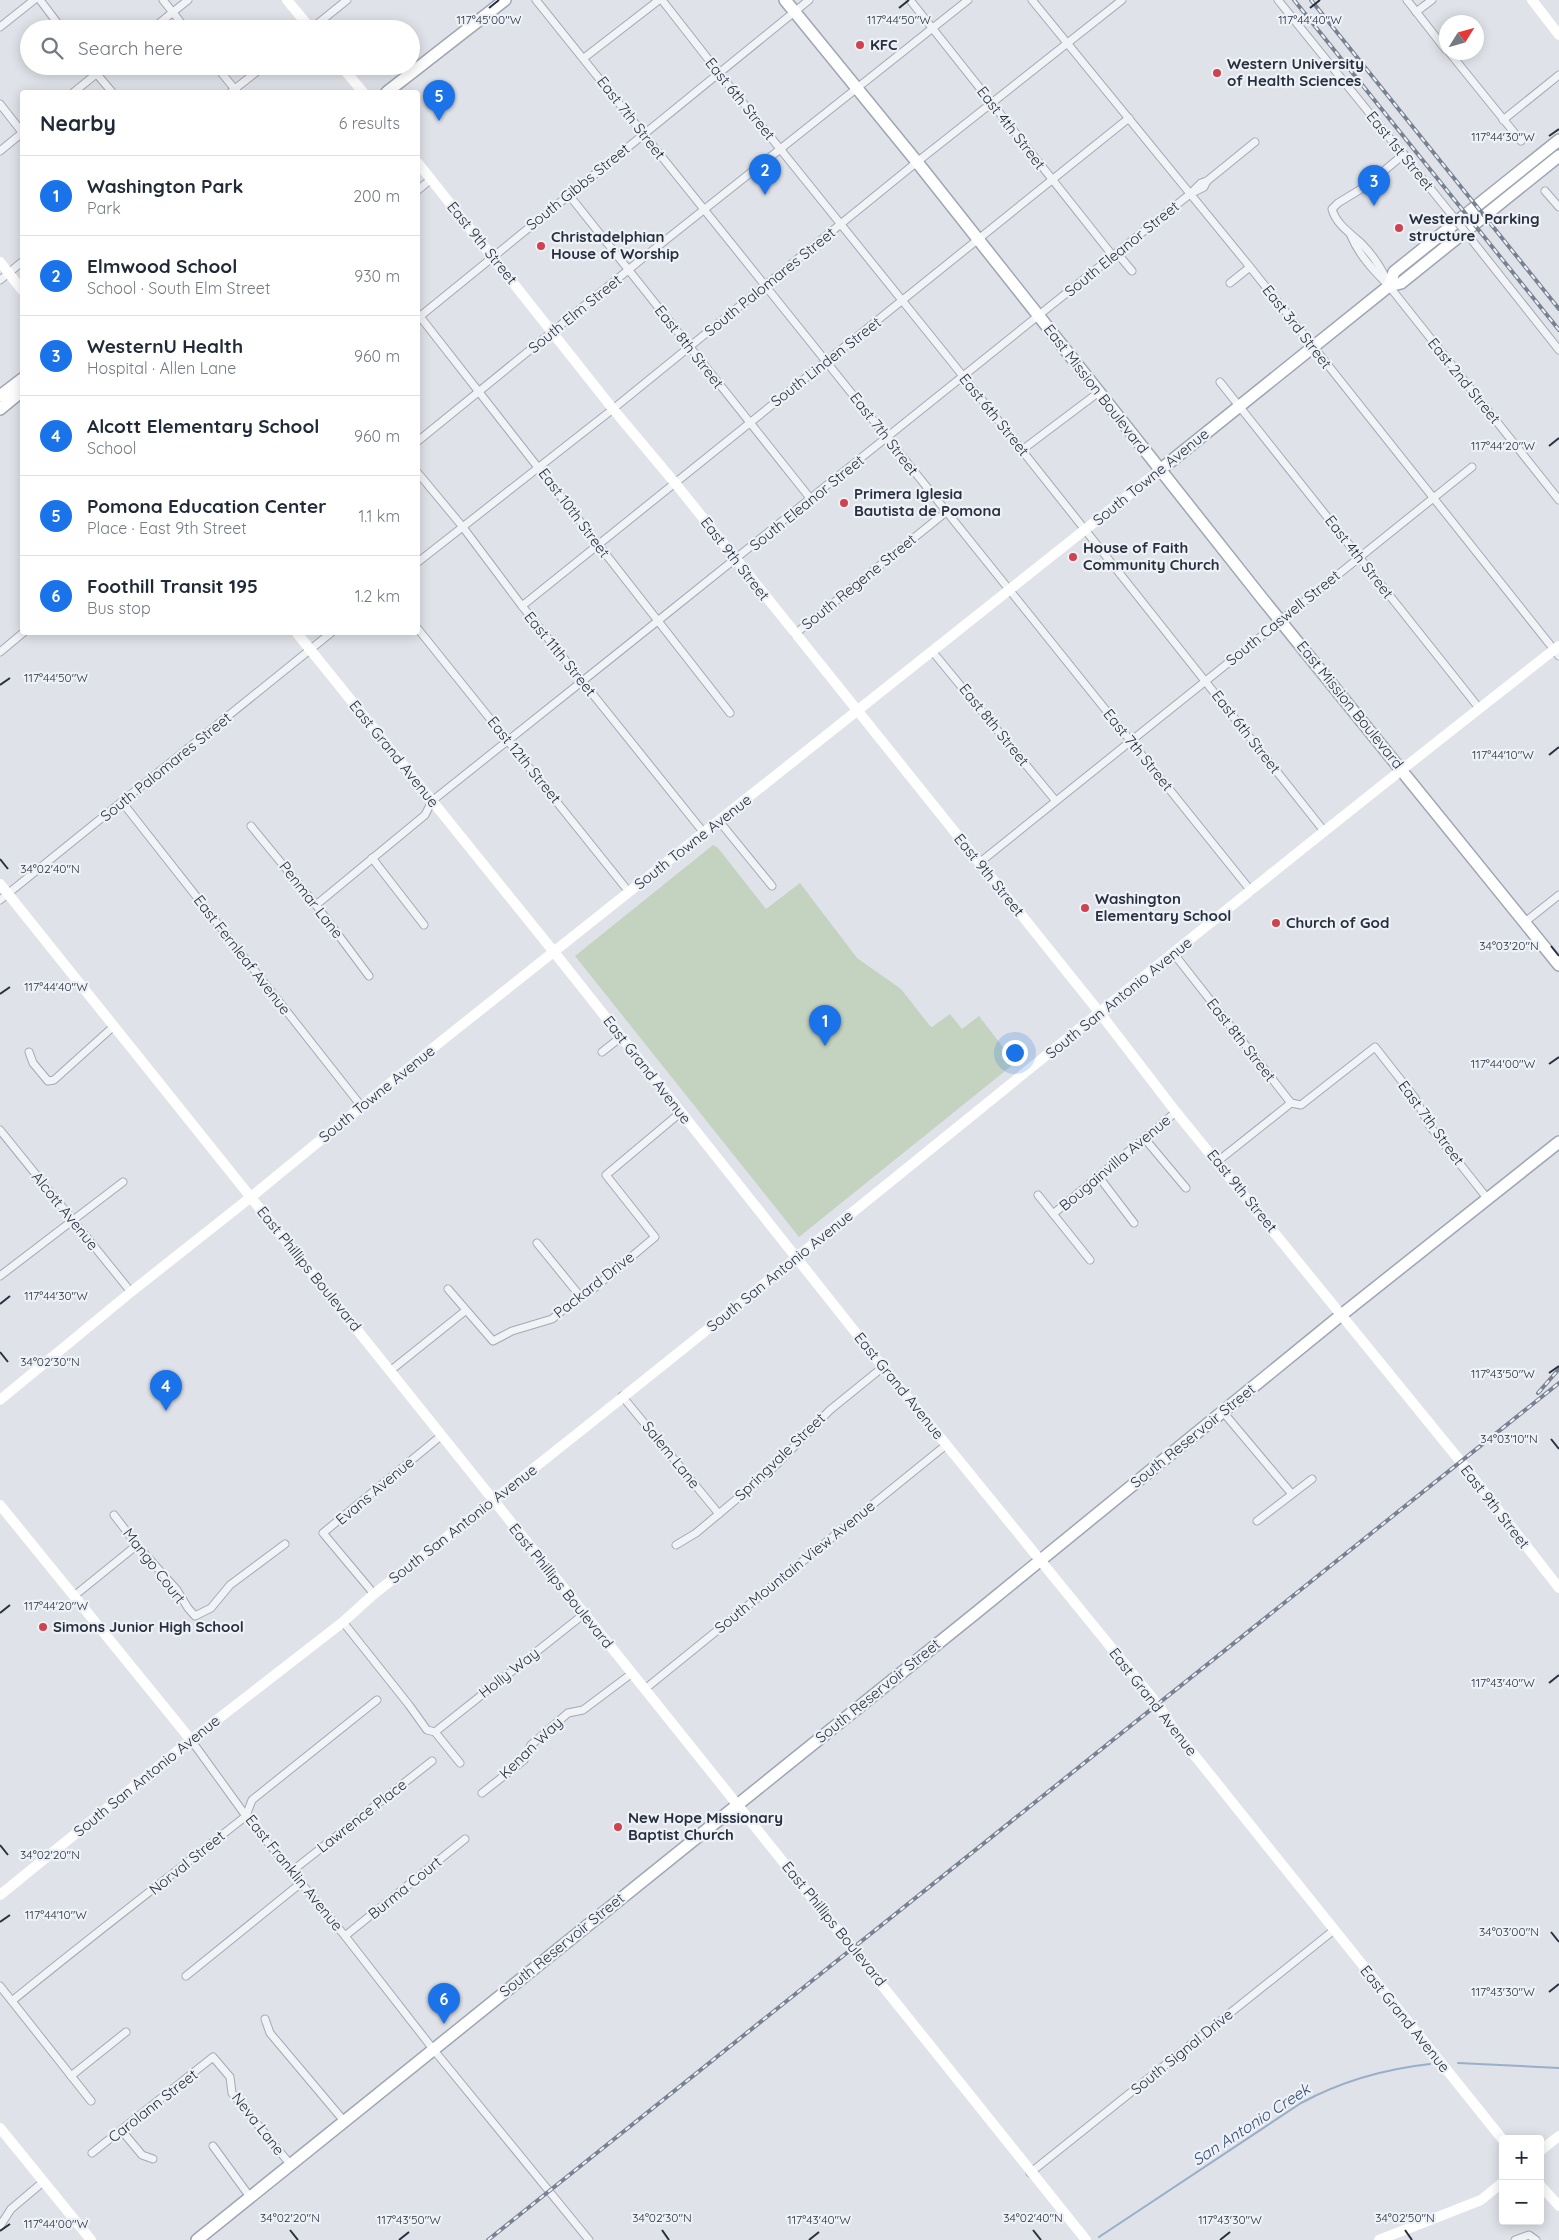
<!DOCTYPE html>
<html lang="en">
<head>
<meta charset="utf-8">
<style>
  body { margin:0; font-family:Quicksand,sans-serif; background:#f6f6f7; color:#1f2937 }
  .controls { position:absolute; right:15px; bottom:15px; display:grid; overflow:hidden; border-radius:5px; box-shadow:0 2px 12px #0003 }
  .controls button { width:45px; height:45px; display:grid; place-items:center; padding:0; border:0; border-bottom:1px solid #e0e1e3; background:#fff; color:#1f2937; font:25px sans-serif }
  .compass { position:absolute; left:1439px; top:15px; width:45px; height:45px; border-radius:50%; background:#fff; box-shadow:0 2px 12px #0003; rotate:53deg }
  .you { position:absolute; left:1014px; top:1052px; width:18px; height:18px; margin:-12px; border:4px solid #fff; border-radius:50%; background:#1a73e8; box-shadow:0 0 0 8px #1a73e833 }
  .badge { display:grid; place-items:center; width:32px; height:32px; border-radius:50%; background:#1a73e8; color:#fff; font-size:16px; font-weight:700 }
  .pin { position:absolute; translate:-50% -41px; filter:drop-shadow(0 1px 2px #0008) }
  .pin::after { content:''; position:absolute; top:26px; width:18px; height:15px; background:inherit; clip-path:polygon(0 0,100% 0,50% 100%) }
  .list { margin:0; padding:0; list-style:none }
  h2 { display:flex; justify-content:space-between; align-items:center; height:65px; margin:0; padding:0 20px; font-size:21px }
  h2 small { font-size:16px; font-weight:400; color:#747a83 }
  .list li { display:grid; grid-template-columns:32px 1fr auto; gap:15px; align-items:center; box-sizing:border-box; height:80px; padding:0 20px; border-top:1px solid #e0e1e3 }
  .list b { display:block; font-size:19px; white-space:nowrap }
  .list p { margin:0; font-size:16px; white-space:nowrap; color:#747a83 }
  .list em { font-size:16px; font-style:normal; color:#747a83 }
  .icon { flex:none; width:28px; height:28px; fill:none; stroke:currentColor; stroke-width:2; stroke-linecap:round; stroke-linejoin:round }
  .map { position:relative; flex:none; width:1559px; height:2240px; overflow:hidden }
  .search { position:absolute; background:#fff; box-shadow:0 2px 12px #0003; left:20px; top:20px; width:400px; height:55px; display:flex; align-items:center; gap:12px; box-sizing:border-box; padding:0 18px; border-radius:28px; color:#747a83; font-size:19px }
  .panel { position:absolute; background:#fff; box-shadow:0 2px 12px #0003; left:20px; top:90px; width:400px; height:545px; border-radius:5px }
  .map>svg:first-child { display:block }
</style>
</head>
<body>
<div class="map">
<svg width="1559" height="2240" viewBox="0 0 1559 2240">
  <rect width="100%" height="100%" fill="#dfe2e8"/>
  <polygon fill="#c4d2c0" points="713,845 718,848 766,909 800,883 857,958 901,989 930,1026 932,1027 950,1014 962,1029 979,1016 1015,1063 799,1237 575,956"/>
  <g fill="none" stroke-linecap="round" stroke-linejoin="round">
    <g stroke="#99aec9" stroke-width="2">
      <polyline points="1458,2063 1559,2068"/>
      <path d="M1099,2237L1301,2103C1342,2081 1384,2069 1430,2064"/>
    </g>
    <defs>
      <g id="street">
        <polyline points="40,0 62,29"/>
        <polyline points="163,0 186,29"/>
        <polyline points="536,0 1251,891"/>
        <polyline points="662,0 719,73 963,376 1324,831"/>
        <polyline points="910,0 1113,256"/>
        <polyline points="1032,0 1250,267 1559,656"/>
        <polyline points="1278,0 1451,214"/>
        <polyline points="1407,0 1446,50"/>
        <polyline points="1416,12 1432,0"/>
        <polyline points="0,27 34,0"/>
        <polyline points="152,29 188,0"/>
        <polyline points="311,29 347,0"/>
        <polyline points="1449,52 1521,141"/>
        <polyline points="584,58 659,0"/>
        <polyline points="90,66 112,92"/>
        <polyline points="216,66 237,92"/>
        <polyline points="74,92 106,66"/>
        <polyline points="231,92 264,66"/>
        <polyline points="0,104 22,132"/>
        <polyline points="1503,120 1559,75"/>
        <polyline points="0,151 22,133"/>
        <polyline points="418,190 430,180"/>
        <polyline points="1545,191 1559,207"/>
        <polyline points="1190,194 1204,187 1207,181"/>
        <polyline points="569,195 810,498"/>
        <path d="M1351,236C1359,255 1374,271 1389,286L1559,500"/>
        <polyline points="1471,239 1559,350"/>
        <polyline points="1117,253 1132,271"/>
        <polyline points="0,280 22,262"/>
        <path d="M1387,281C1381,267 1371,253 1360,242C1350,233 1336,224 1332,209L1338,203L1366,186L1404,154"/>
        <polyline points="1230,283 1250,267"/>
        <polyline points="418,314 730,713"/>
        <polyline points="418,318 809,0"/>
        <polyline points="1220,382 1479,708"/>
        <polyline points="418,441 638,262 968,0"/>
        <polyline points="1022,450 1099,392"/>
        <polyline points="418,473 462,526 522,606 704,833"/>
        <polyline points="418,562 613,409 917,162 1122,0"/>
        <polyline points="522,606 1129,118"/>
        <polyline points="418,629 629,892"/>
        <polyline points="795,634 946,512"/>
        <polyline points="932,651 1055,800"/>
        <polyline points="0,652 24,632"/>
        <polyline points="122,802 362,1107"/>
        <polyline points="719,821 772,886"/>
        <polyline points="251,826 316,905 369,976"/>
        <polyline points="372,858 424,925"/>
        <polyline points="979,863 1472,467"/>
        <polyline points="0,900 332,632"/>
        <path d="M316,905L425,815L432,801C685,599 939,398 1190,194L1201,183L1207,181L1255,142"/>
        <polyline points="1525,922 1559,895"/>
        <polyline points="1174,954 1291,1103"/>
        <polyline points="29,1052 33,1063 48,1081 54,1080 114,1026"/>
        <polyline points="602,1052 621,1037"/>
        <polyline points="0,1130 131,1292"/>
        <polyline points="1145,1139 1186,1188"/>
        <polyline points="1218,1161 1291,1103 1301,1105 1375,1047 1415,1098 1429,1125 1487,1198"/>
        <polyline points="1099,1177 1134,1223"/>
        <polyline points="1038,1195 1090,1260"/>
        <polyline points="1053,1214 1176,1112"/>
        <polyline points="537,1243 580,1296"/>
        <polyline points="0,1276 123,1182"/>
        <polyline points="448,1289 493,1341 512,1331 552,1319 580,1296 593,1289 655,1237 606,1175 680,1113"/>
        <polyline points="390,1371 465,1311"/>
        <polyline points="622,1396 719,1514"/>
        <polyline points="1223,1412 1291,1493"/>
        <polyline points="114,1515 137,1545 177,1590 188,1608 195,1616 211,1608 230,1585 285,1544"/>
        <polyline points="1257,1521 1312,1479"/>
        <polyline points="676,1545 696,1533 769,1472 830,1410 883,1367"/>
        <polyline points="374,1594 323,1533 442,1435"/>
        <polyline points="74,1596 137,1545"/>
        <polyline points="343,1622 409,1705 427,1730 435,1732 460,1763"/>
        <polyline points="645,1689 946,1445"/>
        <polyline points="435,1732 584,1614"/>
        <polyline points="191,1740 246,1816 345,1936 433,2049 589,2240"/>
        <polyline points="482,1793 524,1760 531,1745 568,1713 583,1710 631,1674"/>
        <polyline points="292,1871 432,1761"/>
        <polyline points="345,1936 465,1839"/>
        <polyline points="186,1976 301,1883"/>
        <polyline points="0,1986 91,2101"/>
        <path d="M12,2001C89,1938 168,1878 246,1816L252,1800L377,1700"/>
        <polyline points="265,2019 270,2033 344,2121"/>
        <polyline points="71,2076 126,2032"/>
        <polyline points="122,2131 142,2155 153,2159"/>
        <polyline points="213,2146 250,2197"/>
        <polyline points="92,2153 213,2057 230,2077 232,2093 290,2164"/>
        <polyline points="1030,2173 1334,1930"/>
        <polyline points="0,2226 11,2209 43,2182"/>
        <polyline points="1515,2240 1529,2235 1536,2240"/>
      </g>
      <g id="primary">
        <polyline points="785,0 917,162 1261,597 1559,965"/>
        <polyline points="387,92 505,0"/>
        <polyline points="1389,286 1394,272 1559,140"/>
        <polyline points="0,396 22,379"/>
        <polyline points="0,409 22,391"/>
        <polyline points="1160,470 1389,286 1401,283 1559,156"/>
        <polyline points="197,2240 977,1612 1340,1316 1559,1142"/>
      </g>
    </defs>
    <use href="#street" stroke="#a4a9b2" stroke-width="9"/>
    <use href="#primary" stroke="#9ea6b4" stroke-width="14"/>
    <use href="#street" stroke="#f1f3f7" stroke-width="7"/>
    <g stroke="#fff" stroke-width="10">
      <polyline points="287,0 311,29"/>
      <polyline points="1532,0 1559,35"/>
      <polyline points="341,66 363,92"/>
      <polyline points="418,163 613,409 675,483 1100,1013 1176,1112 1461,1462 1559,1588"/>
      <polyline points="0,262 22,290"/>
      <polyline points="296,632 554,952 883,1367 1158,1705 1175,1731 1503,2140"/>
      <polyline points="0,884 1086,2240"/>
      <polyline points="0,1400 131,1292 251,1197 444,1039 1160,470"/>
      <polyline points="0,1505 191,1740"/>
      <path d="M0,1895L191,1740L343,1622L374,1594C773,1283 1160,957 1559,646"/>
      <polyline points="0,2128 91,2240"/>
      <polyline points="1540,2151 1559,2136"/>
      <polyline points="1540,2185 1559,2206"/>
      <polyline points="1379,2240 1481,2200 1503,2182"/>
    </g>
    <use href="#primary" stroke="#fff" stroke-width="11"/>
    <defs>
      <g id="rail">
        <polyline points="1294,0 1559,330"/>
        <polyline points="1311,0 1559,309"/>
        <polyline points="1538,1393 1559,1369"/>
        <polyline points="488,2240 1559,1383"/>
      </g>
    </defs>
    <use href="#rail" stroke="#788192" stroke-width="4"/>
    <use href="#rail" stroke="#eef1f6" stroke-width="2" stroke-dasharray="5.5" stroke-linecap="butt"/>
    <defs>
      <polyline id="street-bridge" points="1451,214 1471,239"/>
    </defs>
    <use href="#street-bridge" stroke="#a4a9b2" stroke-width="9" stroke-linecap="butt"/>
    <use href="#street-bridge" stroke="#f1f3f7" stroke-width="7"/>
  </g>
  <path fill="none" stroke="#282f3f" stroke-width="2" d="M489,8L499,0M899,8L909,0M1310,8L1320,0M1549,136L1559,129M1549,446L1559,438M0,685L10,678M1549,755L1559,747M0,859L8,869M1551,946L1559,956M0,994L10,987M1549,1064L1559,1057M0,1304L10,1296M0,1352L8,1362M1549,1373L1559,1366M1551,1439L1559,1449M0,1613L10,1605M1549,1683L1559,1675M0,1845L8,1855M0,1922L10,1915M1551,1932L1559,1942M1549,1992L1559,1984M290,2230L298,2240M662,2230L669,2240M1033,2230L1041,2240M1405,2230L1412,2240M0,2231L10,2224M399,2240L409,2232M809,2240L819,2232M1220,2240L1230,2232"/>
  <g fill="#cf4250" stroke="#eef1f6" stroke-width="2">
    <circle cx="860" cy="45" r="5"/>
    <circle cx="1217" cy="73" r="5"/>
    <circle cx="1399" cy="228" r="5"/>
    <circle cx="541" cy="246" r="5"/>
    <circle cx="844" cy="503" r="5"/>
    <circle cx="1073" cy="557" r="5"/>
    <circle cx="1085" cy="908" r="5"/>
    <circle cx="1276" cy="923" r="5"/>
    <circle cx="43" cy="1627" r="5"/>
    <circle cx="618" cy="1827" r="5"/>
  </g>
  <g text-anchor="middle" stroke-width="4.5" stroke-linejoin="round" paint-order="stroke">
    <g font-size="15" font-weight="bold" fill="#282f3f" stroke="#eef1f6" text-anchor="start">
      <text x="870" y="50">KFC</text>
      <text x="1227" y="69">Western University<tspan x="1227" dy="17">of Health Sciences</tspan></text>
      <text x="1409" y="224">WesternU Parking<tspan x="1409" dy="17">structure</tspan></text>
      <text x="551" y="242">Christadelphian<tspan x="551" dy="17">House of Worship</tspan></text>
      <text x="854" y="499">Primera Iglesia<tspan x="854" dy="17">Bautista de Pomona</tspan></text>
      <text x="1083" y="553">House of Faith<tspan x="1083" dy="17">Community Church</tspan></text>
      <text x="1095" y="904">Washington<tspan x="1095" dy="17">Elementary School</tspan></text>
      <text x="1286" y="928">Church of God</text>
      <text x="53" y="1632">Simons Junior High School</text>
      <text x="628" y="1823">New Hope Missionary<tspan x="628" dy="17">Baptist Church</tspan></text>
    </g>
    <g font-size="15" fill="#282f3f" stroke="#eef1f6">
      <text transform="translate(740 99) rotate(51)" y="5">East 6th Street</text>
      <text transform="translate(631 118) rotate(52)" y="5">East 7th Street</text>
      <text transform="translate(1011 128) rotate(52)" y="5">East 4th Street</text>
      <text transform="translate(1400 151) rotate(51)" y="5">East 1st Street</text>
      <text transform="translate(578 187) rotate(-39)" y="5">South Gibbs Street</text>
      <text transform="translate(482 243) rotate(51)" y="5">East 9th Street</text>
      <text transform="translate(1122 249) rotate(-39)" y="5">South Eleanor Street</text>
      <text transform="translate(770 282) rotate(-39)" y="5">South Palomares Street</text>
      <text transform="translate(575 314) rotate(-39)" y="5">South Elm Street</text>
      <text transform="translate(1297 327) rotate(52)" y="5">East 3rd Street</text>
      <text transform="translate(689 347) rotate(52)" y="5">East 8th Street</text>
      <text transform="translate(826 362) rotate(-38)" y="5">South Linden Street</text>
      <text transform="translate(1464 381) rotate(51)" y="5">East 2nd Street</text>
      <text transform="translate(1096 389) rotate(52)" y="5">East Mission Boulevard</text>
      <text transform="translate(994 415) rotate(51)" y="5">East 6th Street</text>
      <text transform="translate(884 434) rotate(52)" y="5">East 7th Street</text>
      <text transform="translate(1151 477) rotate(-39)" y="5">South Towne Avenue</text>
      <text transform="translate(807 503) rotate(-39)" y="5">South Eleanor Street</text>
      <text transform="translate(574 513) rotate(53)" y="5">East 10th Street</text>
      <text transform="translate(1359 557) rotate(52)" y="5">East 4th Street</text>
      <text transform="translate(735 559) rotate(52)" y="5">East 9th Street</text>
      <text transform="translate(859 582) rotate(-39)" y="5">South Regene Street</text>
      <text transform="translate(1283 618) rotate(-39)" y="5">South Caswell Street</text>
      <text transform="translate(560 654) rotate(51)" y="5">East 11th Street</text>
      <text transform="translate(1350 705) rotate(51)" y="5">East Mission Boulevard</text>
      <text transform="translate(994 725) rotate(51)" y="5">East 8th Street</text>
      <text transform="translate(1246 732) rotate(52)" y="5">East 6th Street</text>
      <text transform="translate(1138 750) rotate(51)" y="5">East 7th Street</text>
      <text transform="translate(394 754) rotate(51)" y="5">East Grand Avenue</text>
      <text transform="translate(524 760) rotate(51)" y="5">East 12th Street</text>
      <text transform="translate(166 767) rotate(-39)" y="5">South Palomares Street</text>
      <text transform="translate(693 842) rotate(-38)" y="5">South Towne Avenue</text>
      <text transform="translate(989 875) rotate(51)" y="5">East 9th Street</text>
      <text transform="translate(311 900) rotate(52)" y="5">Penmar Lane</text>
      <text transform="translate(242 955) rotate(52)" y="5">East Fernleaf Avenue</text>
      <text transform="translate(1119 998) rotate(-39)" y="5">South San Antonio Avenue</text>
      <text transform="translate(1241 1040) rotate(52)" y="5">East 8th Street</text>
      <text transform="translate(647 1070) rotate(52)" y="5">East Grand Avenue</text>
      <text transform="translate(377 1094) rotate(-39)" y="5">South Towne Avenue</text>
      <text transform="translate(1431 1123) rotate(54)" y="5">East 7th Street</text>
      <text transform="translate(1115 1163) rotate(-40)" y="5">Bougainvilla Avenue</text>
      <text transform="translate(1242 1191) rotate(51)" y="5">East 9th Street</text>
      <text transform="translate(65 1211) rotate(51)" y="5">Alcott Avenue</text>
      <text transform="translate(309 1269) rotate(51)" y="5">East Phillips Boulevard</text>
      <text transform="translate(780 1271) rotate(-39)" y="5">South San Antonio Avenue</text>
      <text transform="translate(594 1285) rotate(-38)" y="5">Packard Drive</text>
      <text transform="translate(899 1386) rotate(51)" y="5">East Grand Avenue</text>
      <text transform="translate(1193 1436) rotate(-39)" y="5">South Reservoir Street</text>
      <text transform="translate(671 1455) rotate(51)" y="5">Salem Lane</text>
      <text transform="translate(780 1457) rotate(-44)" y="5">Springvale Street</text>
      <text transform="translate(375 1491) rotate(-40)" y="5">Evans Avenue</text>
      <text transform="translate(1495 1507) rotate(52)" y="5">East 9th Street</text>
      <text transform="translate(463 1524) rotate(-38)" y="5">South San Antonio Avenue</text>
      <text transform="translate(154 1566) rotate(52)" y="5">Mango Court</text>
      <text transform="translate(795 1567) rotate(-39)" y="5">South Mountain View Avenue</text>
      <text transform="translate(561 1586) rotate(51)" y="5">East Phillips Boulevard</text>
      <text transform="translate(509 1673) rotate(-38)" y="5">Holly Way</text>
      <text transform="translate(878 1691) rotate(-39)" y="5">South Reservoir Street</text>
      <text transform="translate(1153 1702) rotate(52)" y="5">East Grand Avenue</text>
      <text transform="translate(531 1748) rotate(-44)" y="5">Kenan Way</text>
      <text transform="translate(147 1776) rotate(-39)" y="5">South San Antonio Avenue</text>
      <text transform="translate(362 1816) rotate(-38)" y="5">Lawrence Place</text>
      <text transform="translate(187 1863) rotate(-39)" y="5">Norval Street</text>
      <text transform="translate(294 1873) rotate(51)" y="5">East Franklin Avenue</text>
      <text transform="translate(405 1888) rotate(-39)" y="5">Burma Court</text>
      <text transform="translate(834 1924) rotate(51)" y="5">East Phillips Boulevard</text>
      <text transform="translate(562 1945) rotate(-39)" y="5">South Reservoir Street</text>
      <text transform="translate(1405 2019) rotate(51)" y="5">East Grand Avenue</text>
      <text transform="translate(1182 2052) rotate(-39)" y="5">South Signal Drive</text>
      <text transform="translate(153 2106) rotate(-38)" y="5">Carolann Street</text>
      <text transform="translate(258 2124) rotate(52)" y="5">Neva Lane</text>
    </g>
    <g font-size="16" font-style="italic" fill="#314c74" stroke="#eef1f6">
      <text transform="translate(1251 2124) rotate(-33)" y="6">San Antonio Creek</text>
    </g>
  </g>
  <g font-size="12" text-anchor="middle" fill="#282f3f" stroke="#eef1f6" stroke-width="4.5" stroke-linejoin="round" paint-order="stroke">
    <text x="489" y="24">117°45'00"W</text>
    <text x="899" y="24">117°44'50"W</text>
    <text x="1310" y="24">117°44'40"W</text>
    <text x="1503" y="141">117°44'30"W</text>
    <text x="1503" y="450">117°44'20"W</text>
    <text x="56" y="682">117°44'50"W</text>
    <text x="1503" y="759">117°44'10"W</text>
    <text x="50" y="873">34°02'40"N</text>
    <text x="1509" y="950">34°03'20"N</text>
    <text x="56" y="991">117°44'40"W</text>
    <text x="1503" y="1068">117°44'00"W</text>
    <text x="56" y="1300">117°44'30"W</text>
    <text x="50" y="1366">34°02'30"N</text>
    <text x="1503" y="1378">117°43'50"W</text>
    <text x="1509" y="1443">34°03'10"N</text>
    <text x="56" y="1610">117°44'20"W</text>
    <text x="1503" y="1687">117°43'40"W</text>
    <text x="50" y="1859">34°02'20"N</text>
    <text x="56" y="1919">117°44'10"W</text>
    <text x="1509" y="1936">34°03'00"N</text>
    <text x="1503" y="1996">117°43'30"W</text>
    <text x="290" y="2222">34°02'20"N</text>
    <text x="662" y="2222">34°02'30"N</text>
    <text x="1033" y="2222">34°02'40"N</text>
    <text x="1405" y="2222">34°02'50"N</text>
    <text x="409" y="2224">117°43'50"W</text>
    <text x="819" y="2224">117°43'40"W</text>
    <text x="1230" y="2224">117°43'30"W</text>
    <text x="56" y="2228">117°44'00"W</text>
  </g>
</svg>
<div class="controls">
<button>+</button>
<button>−</button>
</div>
<svg class="compass" viewBox="-18 -18 36 36"><path d="M0-13l5 13h-10z" fill="#e53935"/><path d="M0 13l5-13h-10z" fill="#747a83"/></svg>
<div class="you"></div>
<div class="pin badge" style="left:825px;top:1046px">1</div>
<div class="pin badge" style="left:765px;top:195px">2</div>
<div class="pin badge" style="left:1374px;top:206px">3</div>
<div class="pin badge" style="left:166px;top:1411px">4</div>
<div class="pin badge" style="left:439px;top:121px">5</div>
<div class="pin badge" style="left:444px;top:2024px">6</div>
<div class="search"><svg class="icon" aria-label="search" viewBox="0 0 24 24"><circle cx="10" cy="10" r="6"/><path d="M15 15l6 6"/></svg>Search here</div>
<section class="panel">
<h2>Nearby<small>6 results</small></h2>
<ul class="list">
<li><span class="badge">1</span><div><b>Washington Park</b><p>Park</p></div><em>200 m</em></li>
<li><span class="badge">2</span><div><b>Elmwood School</b><p>School · South Elm Street</p></div><em>930 m</em></li>
<li><span class="badge">3</span><div><b>WesternU Health</b><p>Hospital · Allen Lane</p></div><em>960 m</em></li>
<li><span class="badge">4</span><div><b>Alcott Elementary School</b><p>School</p></div><em>960 m</em></li>
<li><span class="badge">5</span><div><b>Pomona Education Center</b><p>Place · East 9th Street</p></div><em>1.1 km</em></li>
<li><span class="badge">6</span><div><b>Foothill Transit 195</b><p>Bus stop</p></div><em>1.2 km</em></li>
</ul>
</section>
</div>
</body>
</html>
